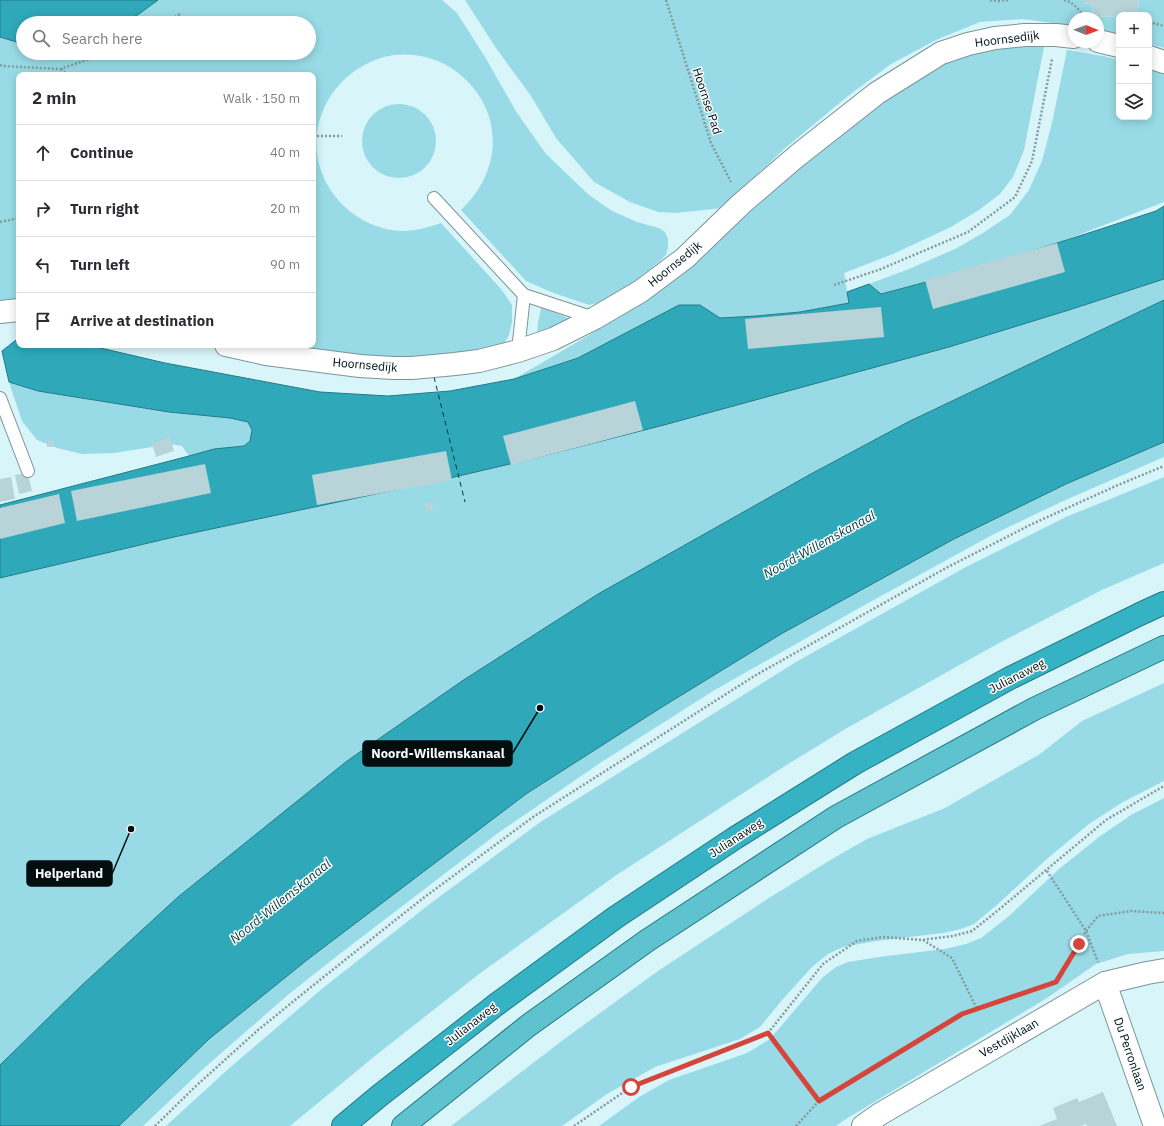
<!DOCTYPE html>
<html lang="en">
<head>
<meta charset="utf-8">
<style>
  body { margin:0; font-family:"IBM Plex Sans",sans-serif; background:#f7f7f7; color:#2b2b33 }
  .controls { position:absolute; right:12px; top:12px; display:grid; overflow:hidden; border-radius:8px; box-shadow:0 2px 10px #0003 }
  .controls button { width:36px; height:36px; display:grid; place-items:center; padding:0; border:0; border-bottom:1px solid #e1e1e2; background:#fff; color:#2b2b33; font:20px sans-serif }
  .compass { position:absolute; left:1068px; top:12px; width:36px; height:36px; border-radius:50%; background:#fff; box-shadow:0 2px 10px #0003; rotate:91deg }
  .stop { position:absolute; width:12px; height:12px; margin:-9px; border:3px solid #d4463c; border-radius:50%; background:#fff }
  .stop.end { background:#d4463c; border-color:#fff; box-shadow:0 1px 4px #0008 }
  .list { margin:0; padding:0; list-style:none }
  h2 { display:flex; justify-content:space-between; align-items:center; height:52px; margin:0; padding:0 16px; font-size:17px }
  h2 small { font-size:13px; font-weight:400; color:#7c7c81 }
  .list li { display:grid; grid-template-columns:26px 1fr auto; gap:12px; align-items:center; box-sizing:border-box; height:56px; padding:0 16px; border-top:1px solid #e1e1e2 }
  .list b { display:block; font-size:15px; white-space:nowrap }
  .list em { font-size:13px; font-style:normal; color:#7c7c81 }
  .icon { flex:none; width:22px; height:22px; fill:none; stroke:currentColor; stroke-width:2; stroke-linecap:round; stroke-linejoin:round }
  .map { position:relative; flex:none; width:1164px; height:1126px; overflow:hidden }
  .search { position:absolute; background:#fff; box-shadow:0 2px 10px #0003; left:16px; top:16px; width:300px; height:44px; display:flex; align-items:center; gap:10px; box-sizing:border-box; padding:0 14px; border-radius:22px; color:#7c7c81; font-size:15px }
  .panel { position:absolute; background:#fff; box-shadow:0 2px 10px #0003; left:16px; top:72px; width:300px; height:276px; border-radius:8px }
  .map>svg:first-child { display:block }
</style>
</head>
<body>
<div class="map">
<svg width="1164" height="1126" viewBox="0 0 1164 1126">
  <rect width="100%" height="100%" fill="#d8f5f9"/>
  <g fill="#98dbe6">
    <path d="M158,0H442L457,13L485,57L517,113L546,154L589,195L612,211L637,222L659,228L665,232L668,239V247L666,255L660,261L630,285L603,302L589,305L551,292L526,281L461,210C505,169 504,106 454,70C435,56 407,51 384,57C338,70 307,116 319,164C329,202 364,230 403,231C416,231 429,227 441,223L501,289L512,305V322L509,335L504,344L491,349L428,359H370L257,345H313V75H19V301L0,303V37L23,44V53H309V23H123L139,14Z"/>
    <path d="M465,0H1084V3L1092,5C1092,10 1092,14 1096,17L1119,16V36L1098,30V18H1074V26L1023,19L980,22L936,40L891,64L848,96L784,149L722,208L676,213L658,212L630,202L594,182L556,138L531,96L496,48Z"/>
    <polygon points="1139,0 1164,0 1164,48 1149,44 1149,15 1132,15 1136,15"/>
    <polygon points="1045,42 1024,150 1013,177 1000,194 979,210 951,227 893,254 844,273 849,303 800,312 756,316 720,318 700,305 578,358 514,379 591,334 633,306 702,255 822,147 930,69 968,51"/>
    <polygon points="1067,50 1103,56 1119,60 1119,117 1149,117 1149,69 1164,74 1164,202 1047,247 943,278 880,294 869,284 909,269 955,249 983,233 1010,215 1029,190 1042,161 1052,123"/>
    <circle cx="399" cy="141" r="37"/>
    <polygon points="1164,279 1164,300 908,422 809,475 598,594 462,681 347,761 178,897 81,986 0,1065 0,578 174,537 527,460 664,425 949,347 1069,310"/>
    <polygon points="541,308 559,314 575,321 537,337 538,323"/>
    <polygon points="9,382 38,391 169,412 230,418 248,422 252,430 250,441 244,446 214,449 189,456 182,446 171,444 114,453 82,454 57,448 37,440 22,421"/>
    <polygon points="1164,442 1164,457 1061,502 994,534 861,607 713,691 600,763 498,833 337,956 289,994 203,1069 143,1126 119,1126 209,1039 307,960 526,794 662,707 781,634 954,539 1066,484"/>
    <polygon points="1164,477 1164,563 1102,590 999,643 847,728 785,766 615,876 479,974 375,1056 290,1126 166,1126 226,1071 323,988 431,903 542,821 796,662 964,568 1066,517"/>
    <polygon points="1164,683 1164,781 1123,802 1089,824 1048,858 998,904 974,924 961,929 943,933 876,941 843,947 828,954 812,967 783,999 760,1027 740,1039 655,1067 607,1094 562,1126 451,1126 567,1037 658,971 769,898 832,859 867,839 945,808 1040,754 1082,721"/>
    <polygon points="1164,798 1164,951 1128,954 1096,964 1047,998 846,1119 836,1126 599,1126 639,1097 669,1080 747,1053 770,1039 822,978 836,967 848,962 879,957 945,949 966,944 981,938 1009,916 1059,869 1099,837 1131,815"/>
  </g>
  <g fill="#2fa9b9" stroke="#227a86">
    <polygon points="0,0 158,0 139,14 123,23 23,23 23,44 0,37"/>
    <path d="M1164,206V279L1069,310L949,347L664,425L527,460L450,478L174,537L0,578V505L189,456L214,449L244,446L250,441L252,430L248,422L230,418L169,412L38,391L9,382L2,351L16,340H19V345L92,346L165,363L320,392L388,396L450,391L514,379L578,358L679,305H700L720,318L756,316L800,312L849,303L847,292L869,284L881,294C974,270 1065,241 1156,211Z"/>
    <polygon points="1164,300 1164,442 1066,484 954,539 781,634 662,707 526,794 307,960 209,1039 119,1126 0,1126 0,1065 81,986 178,897 347,761 462,681 598,594 809,475 908,422"/>
  </g>
  <g fill="none" stroke-linecap="round" stroke-linejoin="round">
    <polyline stroke="#00383f" stroke-width="1" stroke-dasharray="5 4" stroke-linecap="butt" points="434,377 465,502"/>
  </g>
  <g fill="#b8d4d9">
    <polygon points="1084,0 1139,0 1136,15 1119,15 1119,16 1098,17 1093,15 1092,5 1084,3"/>
    <polygon points="1057,243 1065,272 933,309 925,280"/>
    <polygon points="881,307 884,337 748,349 745,319"/>
    <polygon points="635,401 643,430 511,465 503,436"/>
    <polygon points="170,437 174,451 156,457 152,443"/>
    <rect x="47" y="441" width="6" height="6"/>
    <polygon points="446,451 452,480 317,505 312,475"/>
    <polygon points="205,464 211,493 77,521 71,491"/>
    <polygon points="28,473 32,491 19,494 15,475"/>
    <polygon points="11,477 15,499 0,502 0,479"/>
    <polygon points="59,494 65,523 0,539 0,508"/>
    <polygon points="425,503 433,503 433,510 426,511"/>
    <polygon points="1103,1092 1117,1126 1087,1126 1086,1124 1081,1126 1039,1126 1057,1119 1053,1108 1077,1098 1079,1102"/>
  </g>
  <g fill="none" stroke-linecap="round" stroke-linejoin="round">
    <defs>
      <g id="service">
        <polyline points="434,198 524,295 594,318"/>
        <polyline points="518,351 524,295"/>
        <polyline points="0,398 28,471"/>
      </g>
      <g id="minor">
        <polyline points="1098,41 1119,46"/>
        <polyline points="1149,57 1164,62"/>
        <polyline points="0,312 19,310"/>
        <polyline points="226,345 266,354 360,366 393,368 412,368 455,364 479,361 518,351 553,339 595,318 641,291 685,258 742,203 797,156 877,93 941,53 968,44 995,38 1025,35 1056,35 1074,37"/>
        <polyline points="1105,983 1155,1126"/>
      </g>
      <polyline id="tertiary" points="863,1126 880,1114 1105,983 1147,973 1164,970"/>
      <polyline id="trunk" points="403,1126 529,1025 648,940 836,817 1034,709 1164,647"/>
      <polyline id="motorway" points="343,1126 379,1096 497,1004 616,917 735,838 855,763 1010,678 1140,614 1164,603"/>
    </defs>
    <use href="#service" stroke="#7b9599" stroke-width="14"/>
    <use href="#minor" stroke="#7b9599" stroke-width="24"/>
    <use href="#tertiary" stroke="#7b9599" stroke-width="24"/>
    <use href="#trunk" stroke="#247984" stroke-width="24"/>
    <use href="#motorway" stroke="#247984" stroke-width="24"/>
    <g stroke="#859a9c" stroke-width="2.5" stroke-dasharray="2 2" stroke-linecap="butt">
      <polyline points="666,0 711,143 731,182"/>
      <polyline points="990,0 997,1 1008,0"/>
      <path d="M1064,0C1073,2 1078,9 1083,15"/>
      <polyline points="1149,22 1164,26"/>
      <polyline points="164,23 180,14"/>
      <polyline points="0,65 3,66 60,69 107,53"/>
      <polyline points="61,69 68,75"/>
      <polyline points="313,136 342,136"/>
      <polyline points="0,222 19,218"/>
      <polyline points="834,285 881,269 968,232 1015,197 1032,161 1052,59"/>
      <polyline points="1047,871 1086,931 1098,962"/>
      <polyline points="923,940 952,958 977,1009"/>
      <polyline points="768,1033 819,1101"/>
      <polyline points="155,1126 197,1085 258,1030 321,979 422,899 533,817 756,675 946,568 1032,524 1118,485 1164,466"/>
      <polyline points="574,1126 631,1087 768,1033 823,964 857,941 883,937 922,940 953,936 972,931 996,912 1106,820 1164,786"/>
      <polyline points="796,1126 819,1101 962,1013 1056,982 1086,931 1098,916 1131,911 1164,913"/>
    </g>
    <use href="#service" stroke="#fff" stroke-width="12"/>
    <use href="#minor" stroke="#fff" stroke-width="22"/>
    <use href="#tertiary" stroke="#fff" stroke-width="22"/>
    <use href="#trunk" stroke="#5ec2cf" stroke-width="22"/>
    <use href="#motorway" stroke="#35b2c3" stroke-width="22"/>
  </g>
  <g fill="none" stroke-linecap="round" stroke-linejoin="round">
    <polyline stroke="#d4463c" stroke-width="5" points="631,1087 768,1033 819,1101 962,1014 1056,982 1079,944"/>
  </g>
  <g text-anchor="middle" stroke-width="3" stroke-linejoin="round" paint-order="stroke">
    <g font-size="12" fill="#050e0f" stroke="#f8fdfe">
      <text transform="translate(1007 39) rotate(-7)" y="4">Hoornsedijk</text>
      <text transform="translate(707 101) rotate(72)" y="4">Hoornse Pad</text>
      <text transform="translate(675 264) rotate(-39)" y="4">Hoornsedijk</text>
      <text transform="translate(365 365) rotate(5)" y="4">Hoornsedijk</text>
      <text transform="translate(1017 676) rotate(-27)" y="4">Julianaweg</text>
      <text transform="translate(736 838) rotate(-33)" y="4">Julianaweg</text>
      <text transform="translate(471 1024) rotate(-38)" y="4">Julianaweg</text>
      <text transform="translate(1009 1038) rotate(-30)" y="4">Vestdijklaan</text>
      <text transform="translate(1130 1054) rotate(71)" y="4">Du Perronlaan</text>
    </g>
    <g font-size="13" font-style="italic" fill="#00383f" stroke="#f8fdfe">
      <text transform="translate(819 544) rotate(-29)" y="5">Noord-Willemskanaal</text>
      <text transform="translate(280 901) rotate(-39)" y="5">Noord-Willemskanaal</text>
    </g>
  </g>
  <path fill="none" stroke="#050e0f" stroke-width="1.5" d="M540 708L512 754M131 829L112 874"/>
  <g fill="#050e0f" stroke="#f8fdfe" stroke-width="1.5">
    <circle cx="540" cy="708" r="4"/>
    <circle cx="131" cy="829" r="4"/>
  </g>
  <g fill="#050e0f" stroke="#050e0f" stroke-width="1.5">
    <rect x="363" y="741" width="149" height="25" rx="4"/>
    <rect x="27" y="861" width="85" height="25" rx="4"/>
  </g>
  <g font-size="13" text-anchor="middle" font-weight="bold" fill="#fff">
    <text x="438" y="758">Noord-Willemskanaal</text>
    <text x="69" y="878">Helperland</text>
  </g>
</svg>
<div class="controls">
<button>+</button>
<button>−</button>
<button><svg class="icon" aria-label="layers" viewBox="0 0 24 24"><path d="M12 4l9 5-9 5-9-5zM3 14l9 5 9-5"/></svg></button>
</div>
<svg class="compass" viewBox="-18 -18 36 36"><path d="M0-13l5 13h-10z" fill="#e53935"/><path d="M0 13l5-13h-10z" fill="#7c7c81"/></svg>
<div class="stop" style="left:631px;top:1087px"></div>
<div class="stop end" style="left:1079px;top:944px"></div>
<div class="search"><svg class="icon" aria-label="search" viewBox="0 0 24 24"><circle cx="10" cy="10" r="6"/><path d="M15 15l6 6"/></svg>Search here</div>
<section class="panel">
<h2>2 min<small>Walk · 150 m</small></h2>
<ul class="list">
<li><svg class="icon" aria-label="ahead" viewBox="0 0 24 24"><path d="M12 20V5M6 11l6-6 6 6"/></svg><div><b>Continue</b></div><em>40 m</em></li>
<li><svg class="icon" aria-label="right" viewBox="0 0 24 24"><path d="M7 20v-9h11M14 6l5 5-5 5"/></svg><div><b>Turn right</b></div><em>20 m</em></li>
<li><svg class="icon" aria-label="left" viewBox="0 0 24 24"><path d="M17 20v-9H6M10 6l-5 5 5 5"/></svg><div><b>Turn left</b></div><em>90 m</em></li>
<li><svg class="icon" aria-label="arrive" viewBox="0 0 24 24"><path d="M6 21V4h12l-3 4 3 4H6"/></svg><div><b>Arrive at destination</b></div></li>
</ul>
</section>
</div>
</body>
</html>
